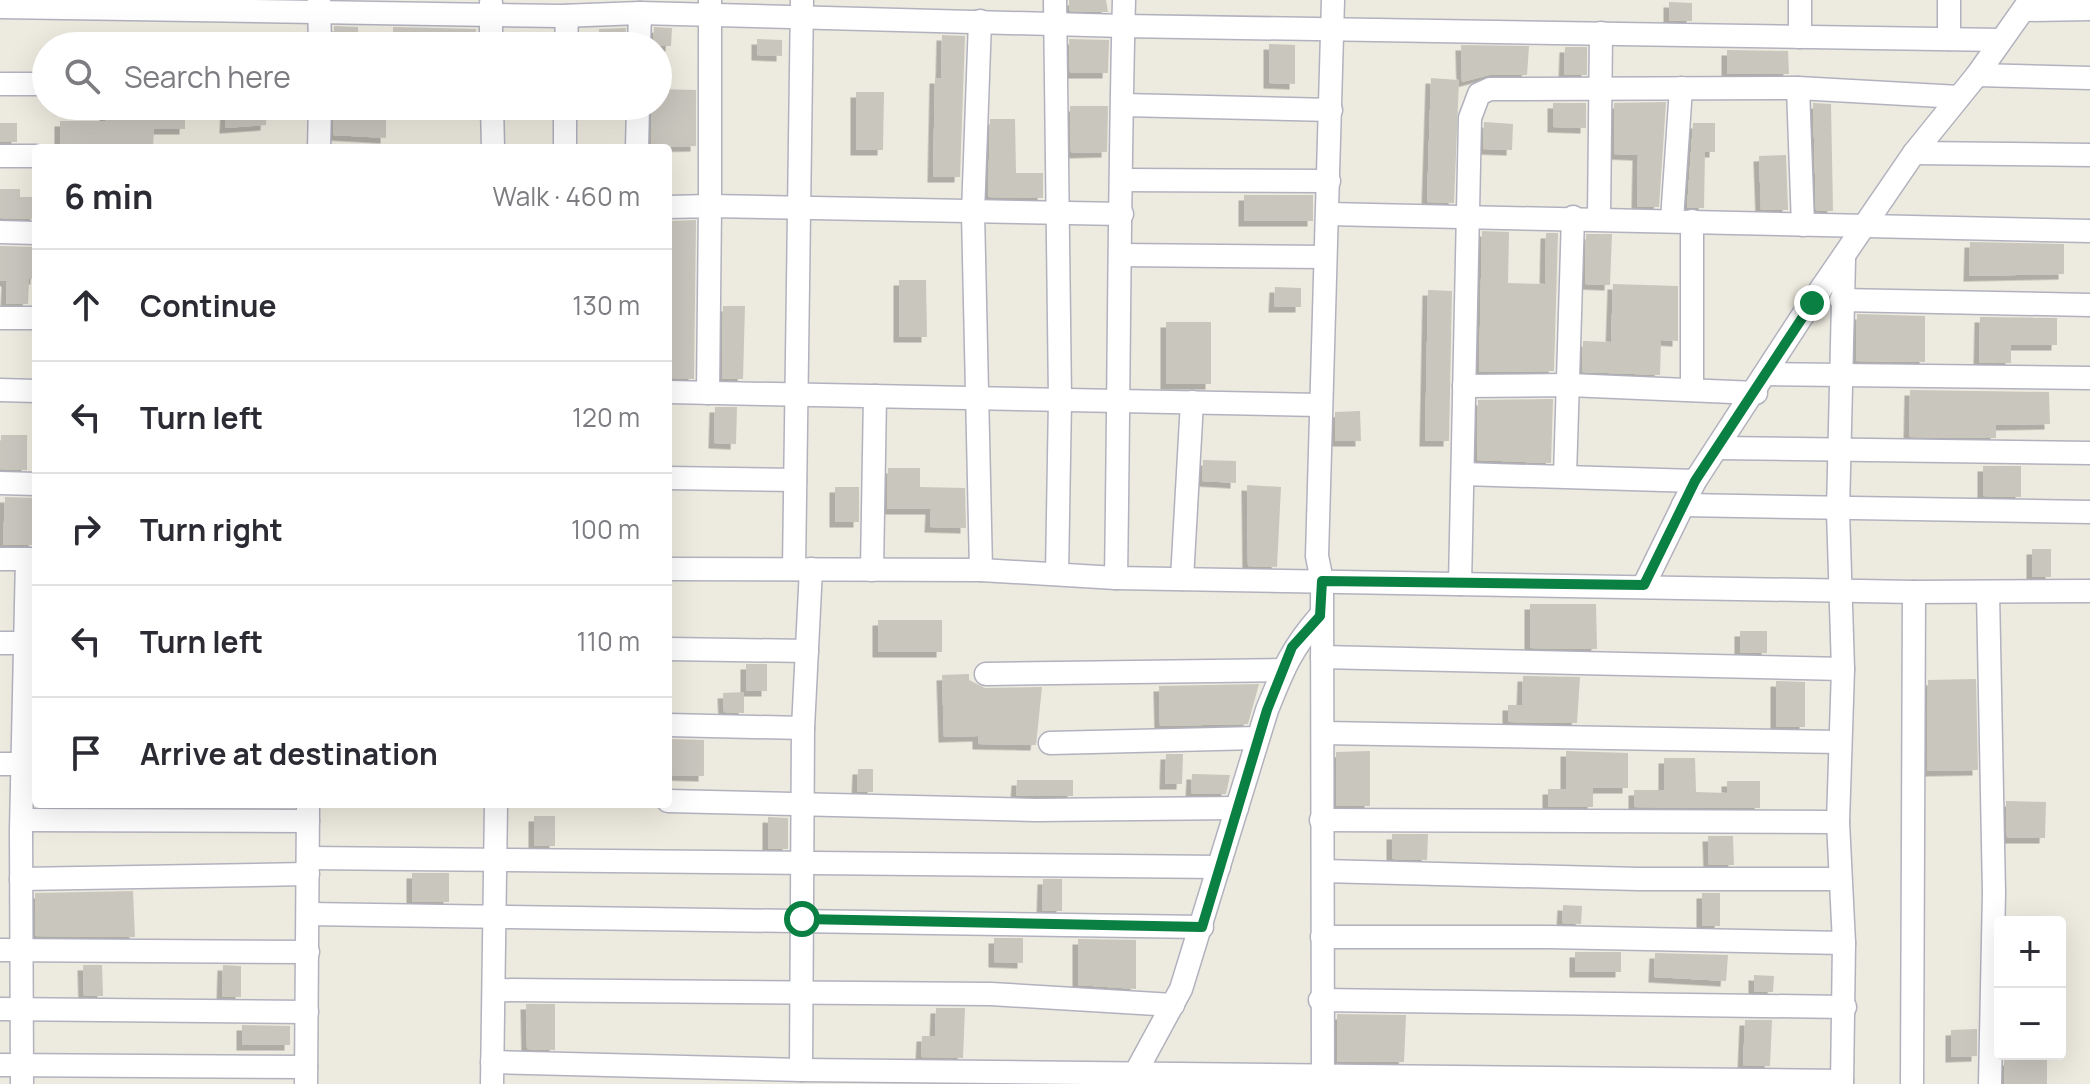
<!DOCTYPE html>
<html lang="en">
<head>
<meta charset="utf-8">
<style>
  body { margin:0; font-family:Manrope,sans-serif; background:#f2f2f3; color:#2b2b33 }
  .controls { position:absolute; right:24px; bottom:24px; display:grid; overflow:hidden; border-radius:8px; box-shadow:0 8px 32px #0002 }
  .controls button { width:72px; height:72px; display:grid; place-items:center; padding:0; border:0; border-bottom:2px solid #e1e1e2; background:#fff; color:#2b2b33; font:40px sans-serif }
  .stop { position:absolute; width:24px; height:24px; margin:-18px; border:6px solid #0b8043; border-radius:50%; background:#fff }
  .stop.end { background:#0b8043; border-color:#fff; box-shadow:0 2px 8px #0008 }
  .list { margin:0; padding:0; list-style:none }
  h2 { display:flex; justify-content:space-between; align-items:center; height:104px; margin:0; padding:0 32px; font-size:34px }
  h2 small { font-size:26px; font-weight:400; color:#7c7c81 }
  .list li { display:grid; grid-template-columns:52px 1fr auto; gap:24px; align-items:center; box-sizing:border-box; height:112px; padding:0 32px; border-top:2px solid #e1e1e2 }
  .list b { display:block; font-size:30px; white-space:nowrap }
  .list em { font-size:26px; font-style:normal; color:#7c7c81 }
  .icon { flex:none; width:44px; height:44px; fill:none; stroke:currentColor; stroke-width:2; stroke-linecap:round; stroke-linejoin:round }
  .map { position:relative; flex:none; width:2090px; height:1084px; overflow:hidden }
  .search { position:absolute; background:#fff; box-shadow:0 8px 32px #0002; left:32px; top:32px; width:640px; height:88px; display:flex; align-items:center; gap:20px; box-sizing:border-box; padding:0 28px; border-radius:44px; color:#7c7c81; font-size:30px }
  .panel { position:absolute; background:#fff; box-shadow:0 8px 32px #0002; left:32px; top:144px; width:640px; height:664px; border-radius:8px }
  .map>svg:first-child { display:block }
</style>
</head>
<body>
<div class="map">
<svg width="2090" height="1084" viewBox="0 0 2090 1084">
  <defs>
    <filter id="shadow"><feDropShadow dx="-5.5" dy="5.5" stdDeviation="0" flood-color="#0004"/></filter>
  </defs>
  <rect width="100%" height="100%" fill="#edeadf"/>
  <g fill="#c9c6be" filter="url(#shadow)">
    <polygon points="1069,0 1106,0 1108,12 1069,11"/>
    <polygon points="1669,2 1692,3 1692,21 1669,21"/>
    <polygon points="334,26 358,27 358,46 334,46"/>
    <polygon points="393,27 476,29 475,46 393,46"/>
    <polygon points="654,27 672,28 671,46 653,46"/>
    <polygon points="626,28 625,46 599,46 599,29"/>
    <polygon points="942,35 965,36 960,177 933,177 935,78 941,78"/>
    <polygon points="757,39 782,40 782,56 757,55"/>
    <polygon points="1069,39 1109,40 1108,73 1070,73"/>
    <polygon points="1269,44 1295,45 1295,84 1269,83"/>
    <polygon points="1461,45 1529,46 1527,75 1489,75 1462,82"/>
    <polygon points="1565,47 1587,47 1587,75 1564,75"/>
    <polygon points="1727,50 1788,51 1789,74 1727,74"/>
    <polygon points="1431,78 1459,80 1454,203 1427,202"/>
    <polygon points="658,89 696,90 696,146 651,147 652,106 658,106"/>
    <polygon points="856,92 884,92 883,150 856,150"/>
    <polygon points="1666,102 1659,207 1637,207 1638,155 1614,154 1614,103"/>
    <polygon points="1553,103 1586,103 1586,128 1553,127"/>
    <polygon points="1813,103 1831,104 1833,211 1816,211"/>
    <polygon points="105,106 185,106 185,129 154,129 153,148 60,148 60,121 105,121"/>
    <polygon points="226,106 267,106 266,125 225,128"/>
    <polygon points="334,106 386,106 386,138 333,135"/>
    <polygon points="1070,106 1108,106 1107,152 1071,153"/>
    <polygon points="990,119 1015,119 1016,173 1043,173 1043,198 988,197"/>
    <polygon points="1484,122 1513,124 1512,150 1483,149"/>
    <rect x="0" y="123" width="17" height="19"/>
    <polygon points="1693,123 1715,123 1715,152 1705,152 1704,208 1687,208"/>
    <polygon points="1786,155 1788,210 1761,210 1759,156"/>
    <polygon points="0,189 20,189 20,197 36,197 36,219 0,218"/>
    <rect x="1244" y="195" width="69" height="26"/>
    <polygon points="696,220 694,379 671,378 672,221"/>
    <polygon points="1482,231 1509,232 1508,283 1545,284 1546,233 1558,233 1554,371 1479,372"/>
    <polygon points="1586,234 1612,234 1610,285 1585,284"/>
    <polygon points="1970,242 2064,244 2064,274 1969,276"/>
    <polygon points="0,246 36,247 36,279 29,279 28,304 6,304 7,281 0,281"/>
    <polygon points="899,280 926,280 927,337 899,337"/>
    <polygon points="1613,284 1678,286 1678,341 1661,340 1660,375 1582,372 1583,341 1611,342"/>
    <polygon points="1275,287 1301,288 1301,307 1274,307"/>
    <polygon points="1428,290 1452,291 1449,441 1425,441"/>
    <polygon points="723,306 745,306 743,379 722,379"/>
    <polygon points="1857,314 1925,316 1925,362 1856,361"/>
    <polygon points="1980,317 2057,318 2057,345 2011,345 2011,363 1979,363"/>
    <rect x="1166" y="322" width="45" height="62"/>
    <polygon points="1910,390 2049,392 2050,424 1996,425 1996,438 1909,437"/>
    <polygon points="1553,399 1551,463 1477,460 1478,400"/>
    <polygon points="715,407 737,407 736,444 714,443"/>
    <polygon points="1360,411 1361,441 1335,441 1335,412"/>
    <polygon points="1,435 27,435 27,470 0,469"/>
    <polygon points="1203,460 1236,461 1236,483 1202,481"/>
    <polygon points="1983,466 2021,466 2021,497 1983,496"/>
    <polygon points="888,468 920,468 920,487 965,488 966,528 930,527 931,509 887,509"/>
    <polygon points="1247,485 1281,487 1277,567 1248,566"/>
    <rect x="835" y="487" width="24" height="35"/>
    <polygon points="5,497 35,498 34,545 3,545"/>
    <rect x="2032" y="549" width="19" height="28"/>
    <polygon points="1530,604 1596,604 1597,649 1530,648"/>
    <rect x="878" y="620" width="64" height="32"/>
    <rect x="1740" y="631" width="27" height="22"/>
    <rect x="746" y="664" width="21" height="27"/>
    <polygon points="969,674 969,680 985,688 1042,687 1036,745 978,744 978,736 944,737 942,675"/>
    <polygon points="1523,676 1580,677 1577,723 1508,722 1508,705 1522,705"/>
    <polygon points="1976,679 1978,770 1927,771 1928,680"/>
    <polygon points="1776,681 1805,682 1805,727 1776,727"/>
    <polygon points="1259,684 1248,724 1160,726 1159,686"/>
    <polygon points="744,692 744,713 724,712 723,693"/>
    <polygon points="668,739 704,740 704,776 668,775"/>
    <polygon points="1370,751 1370,806 1336,806 1336,752"/>
    <polygon points="1566,751 1628,753 1628,788 1593,788 1593,807 1548,807 1548,789 1566,789"/>
    <polygon points="1166,754 1183,754 1182,784 1165,784"/>
    <polygon points="1664,758 1695,758 1696,792 1727,793 1727,781 1760,781 1760,808 1634,807 1634,790 1664,790"/>
    <polygon points="858,769 873,769 873,792 857,792"/>
    <polygon points="1192,774 1230,775 1226,794 1191,794"/>
    <polygon points="1017,780 1073,780 1073,796 1016,796"/>
    <polygon points="2006,801 2046,802 2045,838 2007,838"/>
    <rect x="534" y="816" width="21" height="30"/>
    <polygon points="768,817 788,818 788,849 768,849"/>
    <polygon points="1392,834 1428,834 1427,860 1392,859"/>
    <polygon points="1708,836 1733,836 1734,865 1709,865"/>
    <rect x="412" y="873" width="37" height="29"/>
    <polygon points="1043,879 1062,879 1062,911 1042,911"/>
    <polygon points="133,891 135,937 35,936 35,893"/>
    <rect x="1702" y="893" width="18" height="33"/>
    <polygon points="1563,905 1582,906 1581,924 1562,923"/>
    <polygon points="994,938 1023,938 1023,963 994,962"/>
    <polygon points="1078,939 1136,940 1136,989 1078,985"/>
    <rect x="1575" y="952" width="46" height="20"/>
    <polygon points="1655,953 1728,955 1726,981 1654,977"/>
    <polygon points="83,965 102,965 103,996 84,996"/>
    <polygon points="223,965 241,966 241,997 222,997"/>
    <polygon points="1754,975 1774,976 1773,992 1754,992"/>
    <polygon points="526,1004 555,1004 555,1050 527,1049"/>
    <polygon points="936,1008 965,1008 963,1058 921,1057 922,1036 935,1036"/>
    <polygon points="1337,1014 1406,1015 1404,1062 1337,1062"/>
    <polygon points="1745,1020 1772,1020 1770,1066 1743,1066"/>
    <polygon points="242,1025 290,1026 290,1045 242,1045"/>
    <polygon points="1977,1029 1977,1056 1951,1057 1951,1030"/>
    <rect x="2004" y="1060" width="43" height="24"/>
  </g>
  <g fill="none" stroke-linecap="round" stroke-linejoin="round">
    <defs>
      <g id="minor">
        <polyline points="319,0 320,46"/>
        <polyline points="710,0 710,206 1122,214"/>
        <polyline points="1055,0 1060,400 1057,574"/>
        <polyline points="1949,0 1949,39"/>
        <polyline points="491,3 491,46"/>
        <polyline points="0,7 561,16 640,13 1123,26 2001,40"/>
        <polyline points="2025,10 2090,9"/>
        <polyline points="980,21 973,213 981,570"/>
        <polyline points="1800,37 1800,0"/>
        <polyline points="566,46 567,16"/>
        <polyline points="639,46 640,13"/>
        <polyline points="1977,75 2090,78"/>
        <polyline points="0,84 46,84"/>
        <polyline points="1798,88 1803,225"/>
        <polyline points="1123,105 1331,110"/>
        <polyline points="492,106 493,148"/>
        <polyline points="565,106 565,148"/>
        <polyline points="319,148 320,106"/>
        <polyline points="637,148 638,106"/>
        <polyline points="1914,153 2090,155"/>
        <polyline points="0,156 36,156"/>
        <polyline points="1122,180 1329,181"/>
        <polyline points="668,207 710,206 708,393"/>
        <polyline points="1328,214 2090,231"/>
        <polyline points="1599,218 1601,33"/>
        <polyline points="1672,220 1681,88"/>
        <polyline points="1692,221 1692,390"/>
        <polyline points="0,232 36,233"/>
        <polyline points="1120,255 1325,257"/>
        <polyline points="1841,300 2090,305"/>
        <polyline points="0,318 36,318"/>
        <polyline points="1767,374 2090,378"/>
        <polyline points="1464,386 1569,385 1756,393"/>
        <polyline points="0,390 36,391"/>
        <polyline points="668,392 1320,405"/>
        <polyline points="1717,448 2090,453"/>
        <polyline points="1463,474 1695,481"/>
        <polyline points="1565,476 1573,217"/>
        <polyline points="668,478 795,480"/>
        <polyline points="0,483 36,484"/>
        <polyline points="1683,505 2090,512"/>
        <polyline points="0,559 36,559"/>
        <polyline points="668,569 981,570 1116,578 1914,592 2090,591"/>
        <polyline points="794,569 802,0"/>
        <polyline points="872,570 875,396"/>
        <path d="M1116,578C1119,385 1119,193 1124,0"/>
        <polyline points="1182,579 1192,402"/>
        <polyline points="1460,584 1470,118 1479,94 1490,89 1798,88 1959,97"/>
        <polyline points="1644,585 1695,481 1801,318 1914,153 1977,75 2030,0"/>
        <polyline points="1988,593 1994,893 1990,1084"/>
        <polyline points="0,643 36,643"/>
        <polyline points="668,649 807,651"/>
        <polyline points="1322,657 1843,669"/>
        <polyline points="986,674 1283,670"/>
        <polyline points="668,725 803,728"/>
        <polyline points="1323,733 1840,742"/>
        <polyline points="1050,743 1258,738"/>
        <polyline points="0,764 36,764"/>
        <polyline points="668,801 1036,810 1237,808"/>
        <polyline points="22,820 308,821"/>
        <polyline points="1321,820 1838,822"/>
        <polyline points="308,858 1219,867"/>
        <polyline points="1323,871 1638,879 1840,879"/>
        <polyline points="21,879 308,874"/>
        <polyline points="308,914 1202,927"/>
        <polyline points="1322,937 1549,937 1844,943"/>
        <polyline points="0,950 308,952"/>
        <polyline points="494,990 991,994 1173,1005"/>
        <polyline points="1320,1000 1845,1007"/>
        <polyline points="0,1009 307,1012"/>
        <polyline points="492,1062 801,1070 1842,1081"/>
        <polyline points="0,1065 306,1067"/>
        <polyline points="801,1070 803,728 811,569"/>
        <path d="M1130,1083L1181,989L1267,710C1283,670 1291,649 1320,616"/>
        <polyline points="22,1084 21,830 27,559"/>
        <polyline points="306,1084 308,804"/>
        <polyline points="492,1084 496,804"/>
        <polyline points="1323,1084 1322,581 1317,556 1333,0"/>
        <polyline points="1842,1084 1844,943 1838,822 1843,669 1838,511 1844,260"/>
        <polyline points="1912,1084 1914,592"/>
      </g>
    </defs>
    <use href="#minor" stroke="#b2b2bf" stroke-width="25"/>
    <use href="#minor" stroke="#fff" stroke-width="22"/>
  </g>
  <g fill="none" stroke-linecap="round" stroke-linejoin="round">
    <polyline stroke="#0b8043" stroke-width="10" points="802,919 1202,927 1267,710 1292,647 1320,616 1322,581 1644,585 1695,481 1812,303"/>
  </g>
</svg>
<div class="controls">
<button>+</button>
<button>−</button>
</div>
<div class="stop" style="left:802px;top:919px"></div>
<div class="stop end" style="left:1812px;top:303px"></div>
<div class="search"><svg class="icon" aria-label="search" viewBox="0 0 24 24"><circle cx="10" cy="10" r="6"/><path d="M15 15l6 6"/></svg>Search here</div>
<section class="panel">
<h2>6 min<small>Walk · 460 m</small></h2>
<ul class="list">
<li><svg class="icon" aria-label="ahead" viewBox="0 0 24 24"><path d="M12 20V5M6 11l6-6 6 6"/></svg><div><b>Continue</b></div><em>130 m</em></li>
<li><svg class="icon" aria-label="left" viewBox="0 0 24 24"><path d="M17 20v-9H6M10 6l-5 5 5 5"/></svg><div><b>Turn left</b></div><em>120 m</em></li>
<li><svg class="icon" aria-label="right" viewBox="0 0 24 24"><path d="M7 20v-9h11M14 6l5 5-5 5"/></svg><div><b>Turn right</b></div><em>100 m</em></li>
<li><svg class="icon" aria-label="left" viewBox="0 0 24 24"><path d="M17 20v-9H6M10 6l-5 5 5 5"/></svg><div><b>Turn left</b></div><em>110 m</em></li>
<li><svg class="icon" aria-label="arrive" viewBox="0 0 24 24"><path d="M6 21V4h12l-3 4 3 4H6"/></svg><div><b>Arrive at destination</b></div></li>
</ul>
</section>
</div>
</body>
</html>
